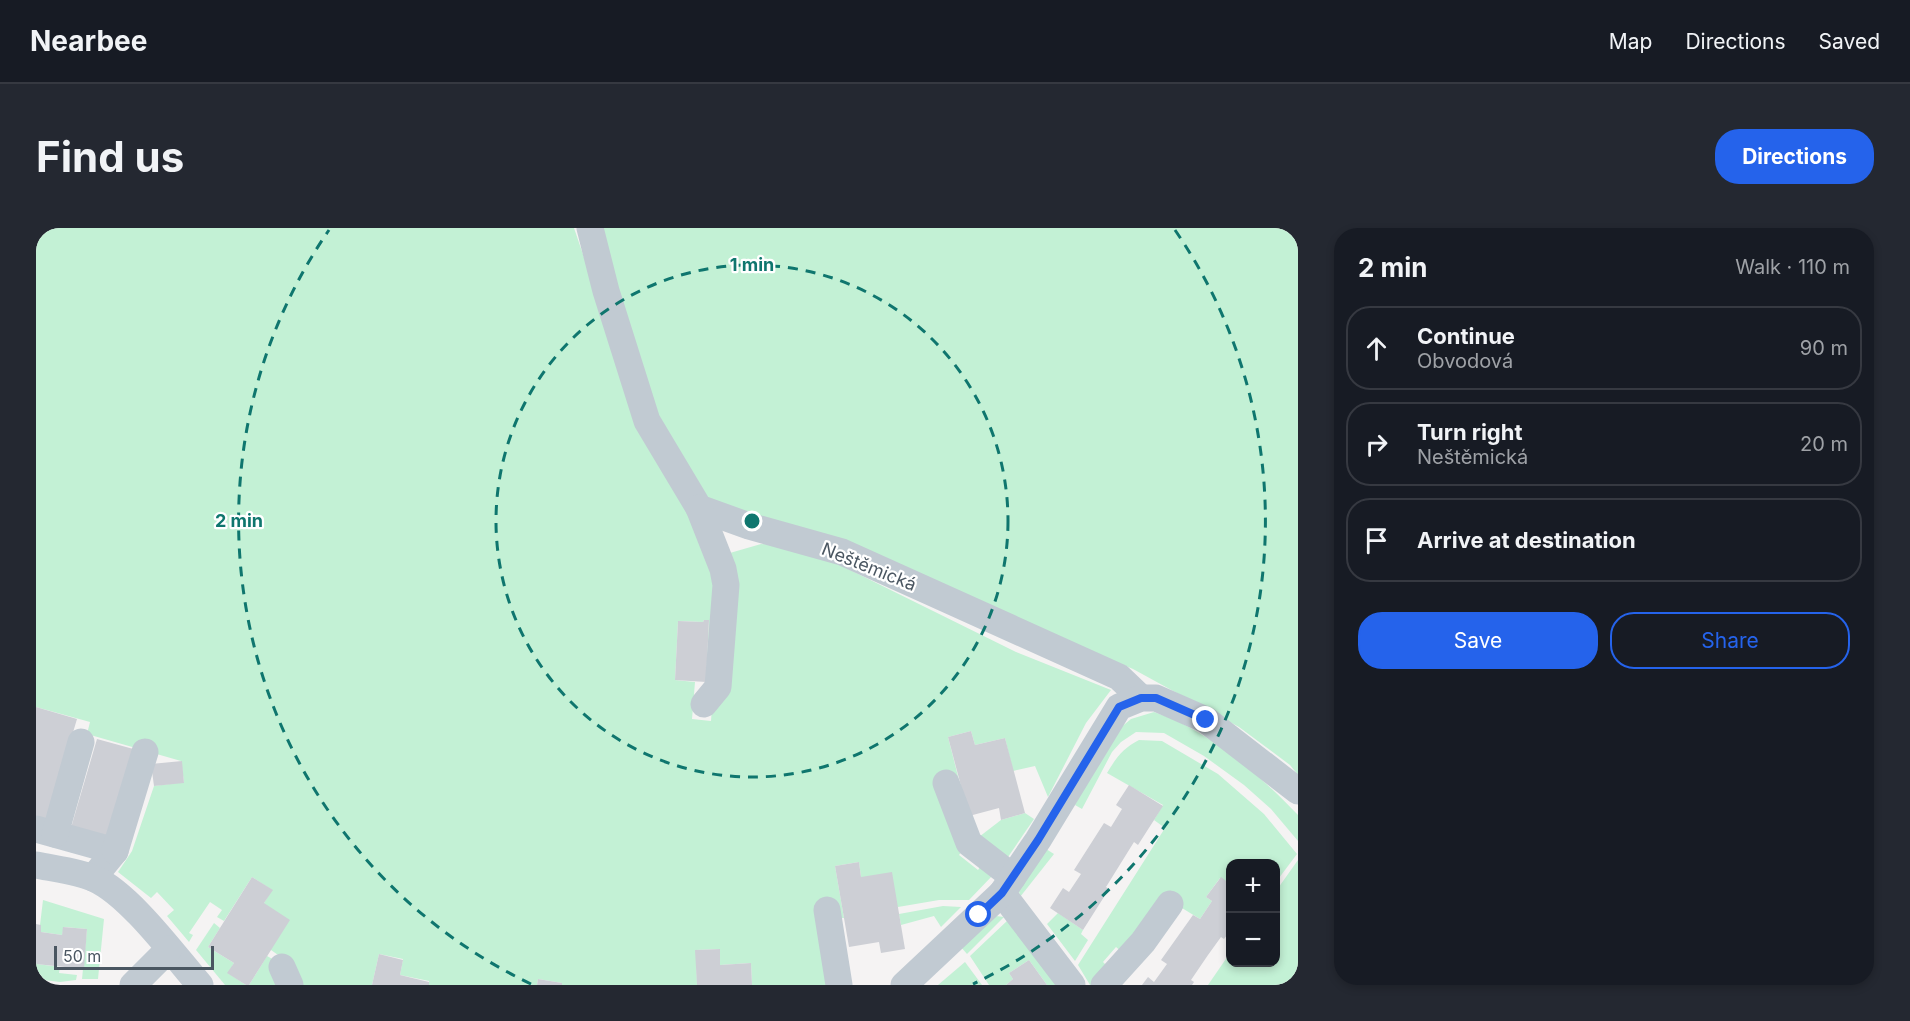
<!DOCTYPE html>
<html lang="en">
<head>
<meta charset="utf-8">
<style>
  body { margin:0; font-family:Inter,sans-serif; background:#242831; color:#f1f3f6 }
  .controls { position:absolute; right:18px; bottom:18px; display:grid; overflow:hidden; border-radius:12px; box-shadow:0 3px 9px #0003 }
  .controls button { width:54px; height:54px; display:grid; place-items:center; padding:0; border:0; border-bottom:2px solid #363941; background:#171b24; color:#f1f3f6; font:30px sans-serif }
  .scale { position:absolute; left:18px; bottom:15px; width:160px; box-sizing:border-box; padding-left:6px; border:3px solid #4a5661; border-top:0; font-size:16px; line-height:21px; white-space:nowrap; color:#4a5661; -webkit-text-stroke:4px #fff; paint-order:stroke }
  .stop { position:absolute; width:18px; height:18px; margin:-14px; border:4px solid #2563eb; border-radius:50%; background:#fff }
  .stop.end { background:#2563eb; border-color:#fff; box-shadow:0 2px 6px #0008 }
  .list { margin:0; padding:0; list-style:none }
  h2 { display:flex; justify-content:space-between; align-items:center; height:78px; margin:0; padding:0 24px; font-size:26px }
  h2 small { font-size:20px; font-weight:400; color:#9ea1a6 }
  .list li { display:grid; grid-template-columns:39px 1fr auto; gap:18px; align-items:center; box-sizing:border-box; height:84px; margin:0 12px 12px; padding:0 12px; border:2px solid #363941; border-radius:24px }
  .list b { display:block; font-size:22px; white-space:nowrap }
  .list p { margin:0; font-size:20px; white-space:nowrap; color:#9ea1a6 }
  .list em { font-size:20px; font-style:normal; color:#9ea1a6 }
  .actions { display:flex; gap:12px; padding:18px 24px }
  .actions a { flex:1; padding:14px 0; border:2px solid #2563eb; border-radius:24px; text-align:center; font-size:21px; color:#2563eb }
  .actions .main { background:#2563eb; color:#fff }
  .icon { flex:none; width:33px; height:33px; fill:none; stroke:currentColor; stroke-width:2; stroke-linecap:round; stroke-linejoin:round }
  .map { position:relative; flex:none; width:1262px; height:757px; overflow:hidden; border-radius:24px }
  header { display:flex; align-items:center; gap:36px; box-sizing:border-box; height:84px; padding:0 30px; background:#171b24; border-bottom:2px solid #363941 }
  header strong { font-size:28px }
  nav { display:flex; gap:33px; margin-inline-start:auto; font-size:21px }
  .intro { display:flex; align-items:center; justify-content:space-between; box-sizing:border-box; height:144px; padding:0 36px }
  h1 { margin:0; font-size:42px }
  .button { padding:15px 27px; border-radius:24px; background:#2563eb; color:#fff; font-size:21px; font-weight:700 }
  main { display:flex; gap:36px; padding:0 36px }
  aside { flex:1; background:#171b24; border-radius:24px; box-shadow:0 3px 9px #0003 }
  .map>svg:first-child { display:block }
</style>
</head>
<body>
<header>
<strong>Nearbee</strong>
<nav><a>Map</a><a>Directions</a><a>Saved</a></nav>
</header>
<div class="intro"><h1>Find us</h1><a class="button">Directions</a></div>
<main>
<div class="map">
<svg width="1262" height="757" viewBox="0 0 1262 757">
  <rect width="100%" height="100%" fill="#f5f3f3"/>
  <g fill="#c3f1d5">
    <polygon points="0,0 538,0 605,196 681,342 670,456 673,392 668,392 667,394 642,393 639,452 659,454 656,491 675,493 687,327 725,316 745,317 800,335 980,424 1075,462 1050,495 1012,569 999,538 977,543 969,510 939,517 935,503 912,509 925,560 929,619 923,627 942,642 947,635 957,647 933,672 903,672 862,679 825,649 823,634 799,638 808,690 799,690 796,757 716,757 715,735 684,737 683,721 660,722 661,757 526,757 526,755 502,751 501,757 393,757 393,753 364,747 367,731 343,726 336,757 263,757 255,736 235,722 228,675 236,662 216,649 188,693 181,689 186,682 174,674 153,705 157,707 153,714 131,688 138,682 121,664 115,670 82,644 96,623 118,558 148,554 145,533 51,506 54,494 0,479"/>
    <polygon points="564,0 1262,0 1262,547 1254,537 1203,499 1097,441 835,331 684,281 657,256 615,185"/>
    <path d="M1118,484C1171,501 1224,547 1262,587V613L1235,581L1208,557L1168,528L1128,505L1100,504L1085,514L1076,524L1046,581L1039,577L1072,510L1095,491Z"/>
    <path d="M1103,512L1126,513L1182,546L1228,586L1261,626L1240,654V636H1194V656L1184,650L1170,669L1176,673L1164,691L1141,677L1087,725L1080,719L1067,734L1074,741L1062,753L1054,757L1042,737L1129,600L1118,592L1127,577L1071,545C1080,530 1087,520 1103,512Z"/>
    <polygon points="989,585 998,591 972,629 939,612 965,592"/>
    <polygon points="1010,621 1018,626 984,669 983,663"/>
    <polygon points="1262,632 1262,757 1172,757 1194,725 1194,734 1240,734 1240,663"/>
    <polygon points="7,672 68,691 62,751 46,751 51,701 28,699 26,707 5,704 4,697"/>
    <polygon points="907,678 925,679 905,699 898,688 865,697 863,686"/>
    <polygon points="1022,685 1047,702 1045,706 1052,712 1039,733 1011,696"/>
    <polygon points="960,688 968,689 931,726 925,719"/>
    <polygon points="972,692 1023,757 1011,757 993,732 973,745 977,751 970,757 953,757 934,728"/>
    <polygon points="178,695 184,700 172,719 198,735 192,745 210,757 189,757 160,722"/>
    <polygon points="231,728 240,733 245,757 213,757"/>
    <polygon points="0,732 1,736 24,739 23,745 41,747 40,752 24,754 0,751"/>
    <polygon points="929,734 946,757 902,757"/>
  </g>
  <g fill="#cdcfd5">
    <polygon points="668,392 673,392 670,454 639,452 642,393 667,394"/>
    <polygon points="0,479 41,491 10,595 0,593"/>
    <polygon points="935,503 939,517 969,510 989,585 965,592 963,580 933,588 912,509"/>
    <polygon points="61,511 101,522 74,616 34,603"/>
    <polygon points="146,533 148,555 118,558 115,536"/>
    <polygon points="1093,557 1127,578 1102,617 1098,614 1070,659 1073,661 1047,702 1014,680 1027,660 1033,664 1045,646 1038,642 1068,595 1075,599 1086,581 1080,577"/>
    <polygon points="823,634 825,649 856,644 869,721 845,725 843,714 813,719 799,638"/>
    <polygon points="216,649 237,662 228,675 254,692 213,757 210,757 191,745 198,735 172,719"/>
    <polygon points="1185,649 1194,656 1194,703 1188,711 1185,709 1172,727 1155,752 1158,754 1156,757 1106,757 1112,749 1118,754 1131,736 1125,732 1157,687 1164,691 1176,673 1170,669"/>
    <polygon points="0,696 5,697 5,704 26,707 27,699 51,701 48,741 0,736"/>
    <polygon points="684,721 684,737 715,735 716,757 661,757 659,722"/>
    <polygon points="343,726 367,732 364,747 393,754 393,757 336,757"/>
    <polygon points="993,732 1011,757 970,757 977,751 973,745"/>
    <polygon points="502,751 526,755 526,757 501,757"/>
  </g>
  <g fill="none" stroke-linecap="round" stroke-linejoin="round">
    <g stroke="#c1cad2" stroke-width="27">
      <polyline points="554,0 570,63 611,193 663,280 713,298 806,324 1083,449 1105,470"/>
      <polyline points="663,280 687,341 690,357 682,459 668,476"/>
      <polyline points="910,555 933,615 977,649"/>
      <polyline points="0,601 79,623 57,650"/>
      <polyline points="19,606 45,514"/>
      <polyline points="79,623 109,524"/>
      <path d="M0,637C19,641 42,643 59,651C94,667 138,727 164,757"/>
      <polyline points="966,665 1036,757"/>
      <polyline points="791,682 803,757"/>
      <polyline points="246,739 254,757"/>
      <polyline points="97,757 133,721"/>
      <polyline points="868,757 966,665 1002,612 1083,479 1105,470 1120,470 1170,492 1262,563"/>
      <polyline points="1068,757 1107,714 1134,676"/>
    </g>
  </g>
  <g fill="none" stroke-linecap="round" stroke-linejoin="round">
    <polyline stroke="#2563eb" stroke-width="8" points="943,687 966,665 1002,612 1083,479 1105,470 1120,470 1170,492"/>
  </g>
  <g fill="none" stroke="#0f766e" stroke-width="3" stroke-dasharray="10 8">
    <circle cx="716" cy="293" r="256"/>
    <path d="M495 756A513 513 0 0 1 293 2M1139 2A513 513 0 0 1 937 756"/>
  </g>
  <g text-anchor="middle" stroke-width="4.5" stroke-linejoin="round" paint-order="stroke">
    <g font-size="18" fill="#4a5661" stroke="#fff">
      <text transform="translate(833 339) rotate(22)" y="6">Neštěmická</text>
    </g>
  </g>
  <circle cx="716" cy="293" r="9" fill="#0f766e" stroke="#fff" stroke-width="3"/>
  <g font-size="18" text-anchor="middle" font-weight="bold" fill="#0f766e" stroke="#fff" stroke-width="4.5" stroke-linejoin="round" paint-order="stroke">
    <text x="716" y="43">1 min</text>
    <text x="203" y="299">2 min</text>
  </g>
</svg>
<div class="controls">
<button>+</button>
<button>−</button>
</div>
<div class="scale">50 m</div>
<div class="stop" style="left:943px;top:687px"></div>
<div class="stop end" style="left:1170px;top:492px"></div>
</div>
<aside>
<h2>2 min<small>Walk · 110 m</small></h2>
<ul class="list">
<li><svg class="icon" aria-label="ahead" viewBox="0 0 24 24"><path d="M12 20V5M6 11l6-6 6 6"/></svg><div><b>Continue</b><p>Obvodová</p></div><em>90 m</em></li>
<li><svg class="icon" aria-label="right" viewBox="0 0 24 24"><path d="M7 20v-9h11M14 6l5 5-5 5"/></svg><div><b>Turn right</b><p>Neštěmická</p></div><em>20 m</em></li>
<li><svg class="icon" aria-label="arrive" viewBox="0 0 24 24"><path d="M6 21V4h12l-3 4 3 4H6"/></svg><div><b>Arrive at destination</b></div></li>
</ul>
<div class="actions"><a class="main">Save</a><a>Share</a></div>
</aside>
</main>
</body>
</html>
